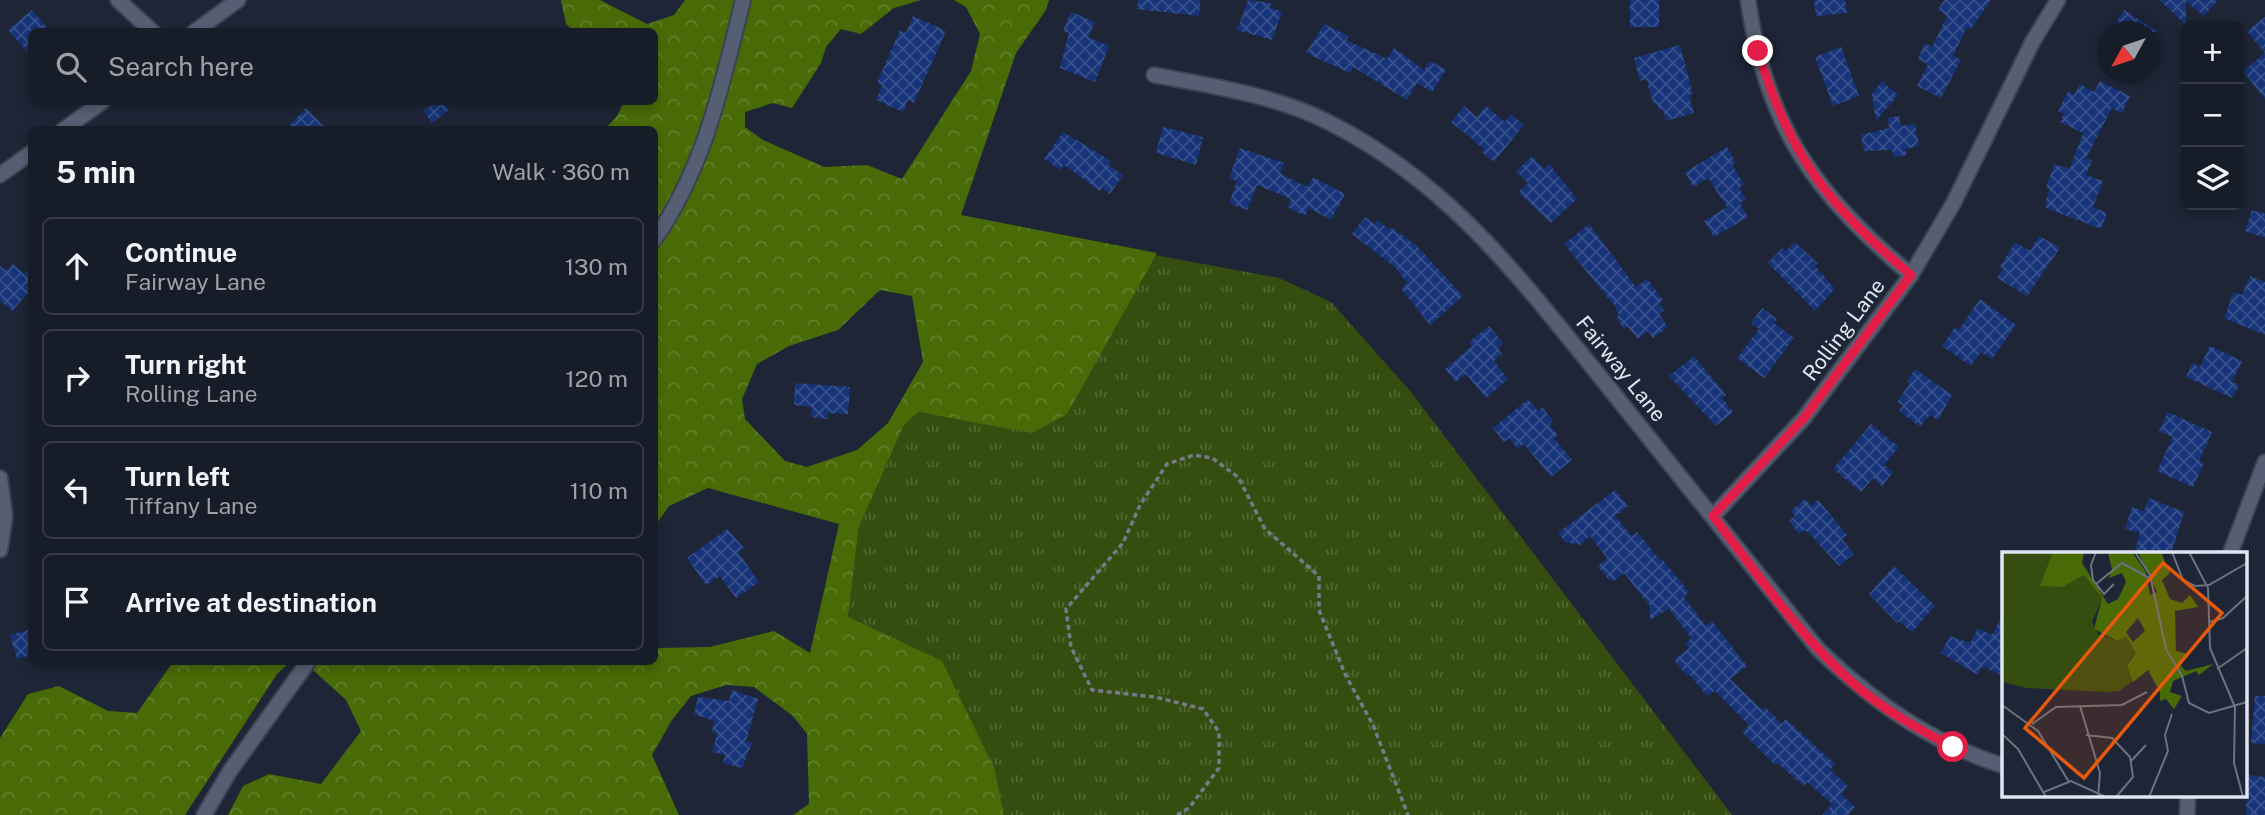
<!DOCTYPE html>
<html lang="en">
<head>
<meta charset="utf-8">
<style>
  body { margin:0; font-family:"Public Sans",sans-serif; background:#1f2530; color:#f1f3f6 }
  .controls { position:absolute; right:21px; top:21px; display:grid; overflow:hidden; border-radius:10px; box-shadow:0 4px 10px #0003 }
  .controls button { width:63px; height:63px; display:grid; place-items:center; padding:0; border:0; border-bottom:2px solid #353a45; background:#161c28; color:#f1f3f6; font:35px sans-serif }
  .compass { position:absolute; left:2097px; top:21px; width:63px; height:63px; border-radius:50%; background:#161c28; box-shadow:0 4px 10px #0003; rotate:230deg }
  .stop { position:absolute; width:21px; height:21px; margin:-16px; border:5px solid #e11d48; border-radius:50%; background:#fff }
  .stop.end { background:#e11d48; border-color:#fff; box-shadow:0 2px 7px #0008 }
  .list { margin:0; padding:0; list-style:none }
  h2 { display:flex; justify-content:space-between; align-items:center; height:91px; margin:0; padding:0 28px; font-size:30px }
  h2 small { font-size:23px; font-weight:400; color:#9ea1a8 }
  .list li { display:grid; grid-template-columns:46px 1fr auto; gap:21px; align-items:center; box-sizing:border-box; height:98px; margin:0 14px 14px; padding:0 14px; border:2px solid #353a45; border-radius:10px }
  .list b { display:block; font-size:26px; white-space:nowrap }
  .list p { margin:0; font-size:23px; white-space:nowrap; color:#9ea1a8 }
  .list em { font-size:23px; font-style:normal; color:#9ea1a8 }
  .icon { flex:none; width:38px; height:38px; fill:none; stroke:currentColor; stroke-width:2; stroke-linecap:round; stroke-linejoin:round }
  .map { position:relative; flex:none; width:2265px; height:815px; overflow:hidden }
  .search { position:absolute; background:#161c28; box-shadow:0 4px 10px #0003; left:28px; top:28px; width:630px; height:77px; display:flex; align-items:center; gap:18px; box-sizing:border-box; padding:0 24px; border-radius:10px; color:#9ea1a8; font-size:26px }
  .panel { position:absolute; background:#161c28; box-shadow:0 4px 10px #0003; left:28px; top:126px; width:630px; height:539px; border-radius:10px }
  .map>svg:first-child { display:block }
</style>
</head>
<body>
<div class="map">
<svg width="2265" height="815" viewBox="0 0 2265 815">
  <defs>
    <pattern id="grass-tufts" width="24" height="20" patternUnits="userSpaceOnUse" patternTransform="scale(1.75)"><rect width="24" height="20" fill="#354e10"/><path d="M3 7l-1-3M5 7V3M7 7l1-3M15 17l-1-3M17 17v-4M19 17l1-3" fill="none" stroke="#526833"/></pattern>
    <pattern id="forest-crowns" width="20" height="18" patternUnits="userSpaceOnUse" patternTransform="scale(1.75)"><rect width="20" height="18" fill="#486b07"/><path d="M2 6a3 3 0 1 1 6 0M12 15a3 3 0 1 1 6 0" fill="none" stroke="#62802c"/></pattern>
    <pattern id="building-cross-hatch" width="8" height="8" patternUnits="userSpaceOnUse" patternTransform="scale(1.75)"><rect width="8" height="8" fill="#173379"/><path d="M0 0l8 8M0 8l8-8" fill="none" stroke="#38518c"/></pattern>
  </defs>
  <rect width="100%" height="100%" fill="#1d2536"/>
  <polygon fill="url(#grass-tufts)" points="1155,255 1279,278 1331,302 1411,392 1732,815 1004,815 995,770 848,617 859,527 904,425 918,412 1032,432"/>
  <g fill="url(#forest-crowns)" fill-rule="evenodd">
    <path d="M561,0H600L647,24L674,15L685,0H921L894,8L861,34L841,29L826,47L821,63L792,108L773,103L745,112V127L763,140L824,167L867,165L902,179L971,71L980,34L966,7L954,0H1049L1046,10L1016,53L961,215L1157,253L1067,414L1032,433L918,412L904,425L859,527L848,617L942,661L995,770L1004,815H793L809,804L807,734L793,716L754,687L726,685L691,696L672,720L652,755L679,815H228L243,786L269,774L321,784L361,731L346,700L304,662H654L655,648L710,647L774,631L810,653L839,524L708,488L669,506L655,526L654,130L605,129L617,116L624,102H654V32L574,31L566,24ZM880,290L912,296L923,362L888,423L857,450L807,467L785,461L745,419L742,399L757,364L789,346L838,330Z"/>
    <polygon points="173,662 290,662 277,674 185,815 0,815 0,738 28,694 59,686 108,711 137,713"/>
  </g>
  <g fill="url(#building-cross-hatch)">
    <polygon points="1138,0 1200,0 1199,16 1137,9"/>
    <polygon points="1248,0 1271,3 1270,7 1282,12 1272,40 1237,30"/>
    <rect x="1630" y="0" width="29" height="27"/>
    <polygon points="1814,0 1845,0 1847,13 1816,16"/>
    <polygon points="1944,0 1991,0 1971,29 1967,27 1953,56 1961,60 1941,98 1917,86 1928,64 1918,59 1925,43 1932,47 1947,16 1938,10"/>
    <polygon points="2159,0 2218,0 2204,16 2186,1 2186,25"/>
    <polygon points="32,10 51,32 32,32 32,57 8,30"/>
    <polygon points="2124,10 2159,32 2110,32"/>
    <polygon points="1071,12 1095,22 1088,37 1109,46 1095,82 1060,68 1069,33 1063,31"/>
    <polygon points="913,16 946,31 914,103 908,100 903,112 876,100 882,85 877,83 900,30 906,33"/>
    <polygon points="2265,17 2265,99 2243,71 2265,53 2247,31"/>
    <polygon points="1324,24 1349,36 1346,40 1387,59 1394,48 1424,70 1430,61 1446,70 1432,92 1417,83 1407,100 1353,67 1350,73 1306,53"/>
    <polygon points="1680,45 1693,94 1689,95 1694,113 1666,121 1663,109 1659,111 1657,104 1654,105 1646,79 1640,81 1634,58"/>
    <polygon points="1841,47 1859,96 1833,106 1815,57"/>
    <polygon points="1882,81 1898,95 1876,121 1872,94"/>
    <polygon points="2100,81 2130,96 2122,113 2112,108 2086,158 2092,160 2086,175 2103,181 2093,207 2107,213 2101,229 2046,208 2047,204 2045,203 2050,189 2046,188 2054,165 2070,168 2083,133 2060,122 2064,114 2058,111 2068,91 2074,95 2080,84 2094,92"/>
    <polygon points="436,102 443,102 449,110 432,123 423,111"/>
    <polygon points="1464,106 1477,117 1486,106 1505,122 1511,114 1524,125 1494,162 1482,152 1484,149 1451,122"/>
    <polygon points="306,108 327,130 285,130"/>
    <polygon points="1899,116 1901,126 1915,124 1919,146 1905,149 1907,155 1894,157 1892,150 1864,151 1861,135 1889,128 1888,118"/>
    <polygon points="1163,127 1203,137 1196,165 1156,153"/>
    <polygon points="1063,132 1111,161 1108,165 1123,175 1110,194 1102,188 1100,191 1064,165 1060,170 1044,159"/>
    <polygon points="1727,147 1736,163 1732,165 1744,184 1739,188 1746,199 1740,203 1748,217 1714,237 1704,221 1727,207 1708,178 1693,187 1685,172"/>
    <polygon points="1240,148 1284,163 1280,173 1307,187 1313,177 1345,194 1331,220 1309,208 1305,216 1287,207 1291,199 1257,185 1247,210 1229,203 1237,181 1229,178"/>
    <polygon points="1532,156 1544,169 1549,164 1577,199 1551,223 1518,192 1528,183 1516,171"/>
    <polygon points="2252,210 2265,214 2265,238 2245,231"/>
    <polygon points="1365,217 1374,224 1377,220 1390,230 1392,228 1416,245 1463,296 1430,325 1401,289 1407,283 1396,268 1352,234"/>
    <polygon points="1589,224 1636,287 1647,279 1663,300 1659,303 1664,310 1659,314 1668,327 1653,338 1648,331 1638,339 1627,326 1624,329 1616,318 1619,315 1614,305 1564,244"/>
    <polygon points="2039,236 2060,248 2027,296 1997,278 2003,268 2000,267 2015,242 2030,251"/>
    <polygon points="1795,242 1818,264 1815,266 1835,289 1815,311 1768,263 1782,248 1786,251"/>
    <polygon points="13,264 24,274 32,265 32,288 12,311 0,301 0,266 6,271"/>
    <polygon points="2250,276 2265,282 2265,335 2224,318 2234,292 2242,295"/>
    <polygon points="1980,299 2016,325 1992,359 1981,352 1971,366 1942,346 1955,327 1959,330"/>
    <polygon points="1762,308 1777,319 1774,323 1794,338 1764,378 1737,358 1759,329 1751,323"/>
    <polygon points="1489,326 1503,343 1498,348 1502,354 1494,361 1508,379 1486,398 1466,374 1456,382 1445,369 1472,346 1469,342"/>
    <polygon points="2210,346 2242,361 2232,382 2239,385 2232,398 2186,377 2192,363 2200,367"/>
    <polygon points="1694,356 1726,395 1722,398 1733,412 1716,426 1669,376"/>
    <polygon points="1915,369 1952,395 1938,420 1930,415 1920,427 1899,411 1903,406 1897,402 1910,383 1907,381"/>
    <polygon points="795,383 850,387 848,414 828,413 828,419 811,417 812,407 794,405"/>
    <polygon points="1528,399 1538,411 1542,407 1553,421 1549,424 1558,435 1554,438 1572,460 1551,477 1524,444 1518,449 1509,438 1504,442 1493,428"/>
    <polygon points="2168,412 2212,432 2199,461 2204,463 2193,487 2157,471 2173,437 2159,431"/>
    <polygon points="1871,424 1899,447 1884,465 1893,472 1882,486 1873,478 1861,492 1833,469"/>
    <polygon points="1615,490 1628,506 1615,516 1632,536 1637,532 1660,560 1662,559 1689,592 1684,597 1706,626 1712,621 1747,666 1730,679 1762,710 1765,707 1782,724 1786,719 1835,764 1830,770 1848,786 1841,794 1855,807 1848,815 1822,815 1832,804 1807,782 1804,786 1777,763 1775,765 1742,732 1749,725 1715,691 1707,696 1689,674 1687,676 1674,660 1689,648 1685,643 1691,638 1669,609 1650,620 1650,606 1624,573 1614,581 1609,580 1598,566 1607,558 1590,536 1580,545 1565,542 1558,533"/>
    <polygon points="2149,498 2184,512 2171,554 2134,554 2140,533 2125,529 2132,507 2144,511"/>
    <polygon points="1805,499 1811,506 1818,500 1847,535 1842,539 1854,554 1839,566 1809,533 1804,530 1799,534 1789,521 1795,516 1791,511"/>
    <polygon points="727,529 744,548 738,552 759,582 736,598 720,576 706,585 687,558"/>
    <polygon points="1894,566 1935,606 1912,632 1898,621 1897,623 1869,594"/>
    <polygon points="2004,611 2004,677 1983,666 1978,675 1941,653 1950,636 1970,643 1978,628 1992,635"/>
    <polygon points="32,629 32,655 17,659 10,635"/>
    <polygon points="732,690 758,699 746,741 752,743 742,768 723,763 725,755 712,752 717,734 712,732 714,721 694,714 698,697 729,701"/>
    <polygon points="2255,696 2265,696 2265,744 2251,743"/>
    <polygon points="2248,775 2265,777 2265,815 2246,815"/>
  </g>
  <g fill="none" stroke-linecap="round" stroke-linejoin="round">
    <defs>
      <g id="minor">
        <polyline points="118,0 153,32"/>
        <path d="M1748,0C1766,127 1815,194 1911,275"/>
        <polyline points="194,32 238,0"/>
        <path d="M1154,75C1213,86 1274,95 1328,122C1452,184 1521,280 1606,384C1677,472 1747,561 1818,649C1873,702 1931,743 2004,766"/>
        <polyline points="63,130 102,102"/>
        <polyline points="0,175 32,152"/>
        <path d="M654,240C705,167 722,85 743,0"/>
        <polyline points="0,478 5,516 0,550"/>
        <polyline points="1713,516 1804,418 1911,275 1953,204 2033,41 2058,0"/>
        <polyline points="2230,554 2265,462"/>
        <polyline points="204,815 230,771 308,662"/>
        <polyline points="2187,815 2188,796"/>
      </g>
    </defs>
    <use href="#minor" stroke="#3b4250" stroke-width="18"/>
    <polyline stroke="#747b8a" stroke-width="3.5" stroke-dasharray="5 3.5" stroke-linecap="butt" points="1177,815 1189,808 1219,768 1219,732 1203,709 1155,697 1092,690 1071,647 1066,609 1123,543 1140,505 1167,464 1194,455 1212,458 1238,477 1265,529 1319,576 1319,610 1345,674 1373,725 1408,815"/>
    <use href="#minor" stroke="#555e72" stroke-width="14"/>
  </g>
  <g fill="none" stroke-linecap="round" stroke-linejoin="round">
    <path stroke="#e11d48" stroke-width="9" d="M1758,51C1789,156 1828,205 1911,275L1804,418L1713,516C1757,573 1799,636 1854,684C1884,710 1918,729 1953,747"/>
  </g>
  <g text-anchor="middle" stroke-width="5" stroke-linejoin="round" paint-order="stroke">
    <g font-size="21" fill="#e1e7f2" stroke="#1d2536">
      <text transform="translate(1844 330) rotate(-53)" y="7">Rolling Lane</text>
      <text transform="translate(1621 369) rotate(51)" y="7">Fairway Lane</text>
    </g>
  </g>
  <g transform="translate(2002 552)">
    <rect width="245" height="245" fill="#1d2536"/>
    <path d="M0,0H51L48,34L61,35L82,23L100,46L90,70L96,82L115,89L124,85L134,101L126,110L131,129L117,139L106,140L25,136L0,130Z" fill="#354e10"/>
    <path d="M51,0H82L80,11L106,52L116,47L124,30L120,21L107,26L110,18L106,0H130L144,20L148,43L155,40L136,0H159L168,21L160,28L168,47L180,51L188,43L196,55L173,59L174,99L186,102L179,107V114L184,119L211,112L197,123L194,119L171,129L168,140L180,144L172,157L164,147L158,149V140L146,118L131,130L125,113L134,101L124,85L115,89L92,77L100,46L82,23L61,35L38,34ZM136,66L143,79L131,90L124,80Z" fill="#486b07" fill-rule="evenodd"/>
    <path fill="none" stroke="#6b7381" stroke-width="2" d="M94,0L89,13L91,28L102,42L112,32M133,0L148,23L164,97L180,124L187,151L207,161L245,150M170,0L181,28L193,34L207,33L245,11M187,0L206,36L208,96L233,155L232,211L241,245M94,32L120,11L149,27M208,70L221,66L245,44M215,117L245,96M0,153L36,179L67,230M78,154L98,221L96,245M30,172L54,155L120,153L145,140M0,182L16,197L44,245M84,183L110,186L128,205L131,225L114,245M129,209L144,193M42,240L69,229L104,245M147,245L166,199L163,183L170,162"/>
    <path fill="#e8590c" fill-opacity="0.15" stroke="#e8590c" stroke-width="3.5" d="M161,11L220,61L82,226L23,176Z"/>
    <rect width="245" height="245" fill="none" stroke="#e1e7f2" stroke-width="3.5"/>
  </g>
</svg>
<div class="controls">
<button>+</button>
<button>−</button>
<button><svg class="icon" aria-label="layers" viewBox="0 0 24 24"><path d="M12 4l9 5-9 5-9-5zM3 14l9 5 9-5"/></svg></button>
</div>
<svg class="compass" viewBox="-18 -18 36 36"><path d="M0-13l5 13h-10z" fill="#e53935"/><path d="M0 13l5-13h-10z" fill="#9ea1a8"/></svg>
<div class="stop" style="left:1953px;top:747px"></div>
<div class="stop end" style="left:1758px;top:51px"></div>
<div class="search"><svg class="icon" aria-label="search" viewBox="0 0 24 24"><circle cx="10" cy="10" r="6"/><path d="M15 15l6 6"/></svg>Search here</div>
<section class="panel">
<h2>5 min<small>Walk · 360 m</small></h2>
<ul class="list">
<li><svg class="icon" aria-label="ahead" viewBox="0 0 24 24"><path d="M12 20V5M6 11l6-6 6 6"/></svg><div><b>Continue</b><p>Fairway Lane</p></div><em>130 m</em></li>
<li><svg class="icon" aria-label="right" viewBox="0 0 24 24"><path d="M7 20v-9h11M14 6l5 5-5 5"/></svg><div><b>Turn right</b><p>Rolling Lane</p></div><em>120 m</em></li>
<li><svg class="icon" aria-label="left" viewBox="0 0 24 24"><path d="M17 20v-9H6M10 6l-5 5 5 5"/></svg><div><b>Turn left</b><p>Tiffany Lane</p></div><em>110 m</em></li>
<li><svg class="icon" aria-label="arrive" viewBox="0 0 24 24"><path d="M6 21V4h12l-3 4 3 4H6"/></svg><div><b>Arrive at destination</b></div></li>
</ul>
</section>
</div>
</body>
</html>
